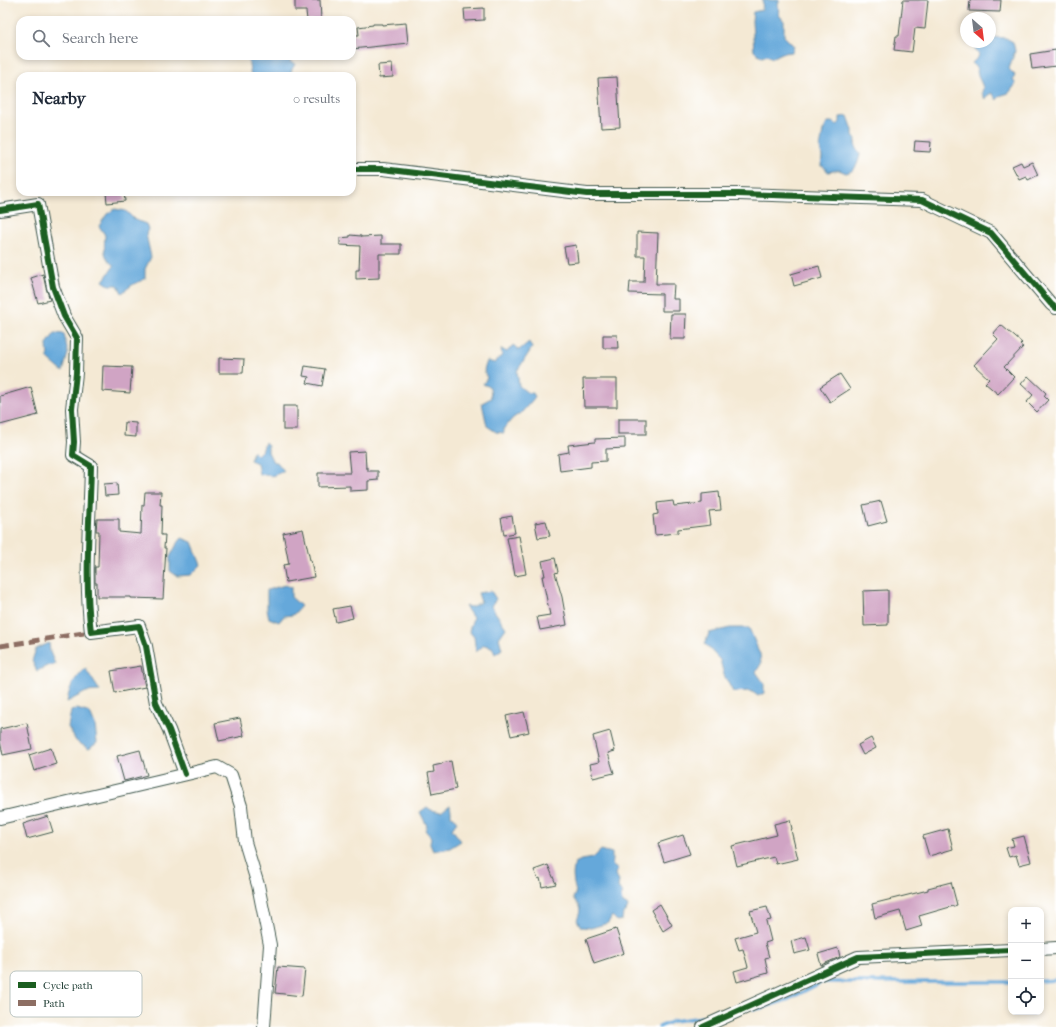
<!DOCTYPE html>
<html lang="en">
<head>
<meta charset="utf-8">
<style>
  body { margin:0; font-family:"IM FELL French Canon",serif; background:#f2f2f3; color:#1f2937 }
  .controls { position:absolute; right:12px; bottom:12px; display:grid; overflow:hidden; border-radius:8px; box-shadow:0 2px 6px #0003 }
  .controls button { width:36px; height:36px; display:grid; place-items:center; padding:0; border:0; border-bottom:1px solid #e0e1e3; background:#fff; color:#1f2937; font:20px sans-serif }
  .compass { position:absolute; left:960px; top:12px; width:36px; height:36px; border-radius:50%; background:#fff; box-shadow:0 2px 6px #0003; rotate:152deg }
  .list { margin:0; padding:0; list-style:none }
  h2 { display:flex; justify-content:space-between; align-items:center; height:52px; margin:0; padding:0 16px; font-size:17px }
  h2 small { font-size:13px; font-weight:400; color:#747a83 }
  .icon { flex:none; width:22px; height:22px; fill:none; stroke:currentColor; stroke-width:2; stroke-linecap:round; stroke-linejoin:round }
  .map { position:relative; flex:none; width:1056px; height:1027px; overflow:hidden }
  .search { position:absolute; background:#fff; box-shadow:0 2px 6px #0003; left:16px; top:16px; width:340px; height:44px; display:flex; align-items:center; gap:10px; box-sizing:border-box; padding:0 14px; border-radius:12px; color:#747a83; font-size:15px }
  .panel { position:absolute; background:#fff; box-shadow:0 2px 6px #0003; left:16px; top:72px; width:340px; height:124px; border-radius:12px }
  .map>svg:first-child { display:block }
</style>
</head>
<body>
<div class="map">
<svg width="1056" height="1027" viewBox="0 0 1056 1027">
  <rect width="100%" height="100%" fill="#fff"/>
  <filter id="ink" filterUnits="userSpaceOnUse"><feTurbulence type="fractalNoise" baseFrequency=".025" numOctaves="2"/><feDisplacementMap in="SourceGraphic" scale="8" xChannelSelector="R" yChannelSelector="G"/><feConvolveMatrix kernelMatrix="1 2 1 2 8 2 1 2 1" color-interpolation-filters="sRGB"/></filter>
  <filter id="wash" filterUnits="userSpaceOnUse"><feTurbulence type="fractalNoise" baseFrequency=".012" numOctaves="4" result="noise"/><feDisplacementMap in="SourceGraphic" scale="16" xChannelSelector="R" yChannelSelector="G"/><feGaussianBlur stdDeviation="0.9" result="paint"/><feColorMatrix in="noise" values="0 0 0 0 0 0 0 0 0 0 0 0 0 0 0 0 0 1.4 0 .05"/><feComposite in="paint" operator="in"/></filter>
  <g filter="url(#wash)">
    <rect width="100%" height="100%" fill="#f4e9d4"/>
    <g fill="#65a8da" stroke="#427287">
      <polygon points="762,0 780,0 778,3 779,15 784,21 784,36 794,46 792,52 782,53 772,58 767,55 762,57 754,51 752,21 753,12 762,10 763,1"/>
      <path d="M990,37L1006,38L1013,42L1015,51L1009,69L1015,75L1013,80L1016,84L1009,93L999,96L997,100L992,93L988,95L985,99L982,93L983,87L979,78L976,68L972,63L979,56C978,52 973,47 973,42H990Z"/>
      <polygon points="251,56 291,56 290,62 295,64 291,71 292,76 251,76 248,58"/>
      <path d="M848,116L853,130V136L856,140L855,145L860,154C858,163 856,171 846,173L839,170L828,172L824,167L821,166L822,157L820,148L823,131L828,122H832L837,125L840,122V117Z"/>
      <path d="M115,209L126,211L135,220L146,224L148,229L146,234L151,257L145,269V279L132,285L122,293L118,285H109L103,281L114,266C103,257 104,249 105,235L99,226L107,214Z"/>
      <polygon points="55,333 64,334 68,353 63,372 48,359 47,344"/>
      <polygon points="529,342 532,348 517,371 519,386 528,393 533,393 535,397 522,412 513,418 504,428 504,433 496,432 487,426 482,403 491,398 490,387 483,384 487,378 484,370 487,361 495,363 502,355 501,349 507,352 513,345 519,350"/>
      <polygon points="265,442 268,445 268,452 273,462 277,462 284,471 272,476 259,474 257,463 250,460 253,451 257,455 263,449"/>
      <polygon points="182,538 192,542 201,565 191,575 177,576 170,571 170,557 177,544"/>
      <polygon points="285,585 291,587 291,597 301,606 293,615 284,616 279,622 269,618 267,609 267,590"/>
      <polygon points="491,591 496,599 491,606 506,628 499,638 502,649 495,654 492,647 484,645 476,652 474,637 469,631 473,618 465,606 471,607 481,602 478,593"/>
      <polygon points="730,628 749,628 760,654 761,664 756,672 764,683 764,693 758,696 751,691 733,692 724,675 720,660 705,644 709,633"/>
      <polygon points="49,643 50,652 55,664 47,666 37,671 32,661 36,649"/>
      <path d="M85,668L100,691L86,692L67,702C70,685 73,681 85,668Z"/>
      <polygon points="77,709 90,713 95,725 97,743 89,749 76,741 68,727 71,711"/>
      <polygon points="450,805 451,811 451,816 454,817 457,822 452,829 461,841 450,848 433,851 430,844 431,837 425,830 427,826 420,812 427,807 431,810 441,812"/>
      <path d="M601,850L612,853V865L618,870L615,873L616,877L619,881L618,887L623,894L621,896L622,902L628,906L627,910L623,913L622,920L617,921L612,916L608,923L591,928L581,927L577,920C582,909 580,907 573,898L576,892C573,881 572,874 575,863L581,860L593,858Z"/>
    </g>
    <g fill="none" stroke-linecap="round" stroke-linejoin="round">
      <g stroke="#65a8da" stroke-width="3.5">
        <polyline points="1041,981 1056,980"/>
        <polyline points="754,1009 762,1008 789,999 822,982 1011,982"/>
        <polyline points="659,1027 673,1021 718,1015"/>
      </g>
    </g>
    <g id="blocks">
      <g fill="#d0a4c4">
        <polygon points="295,0 320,0 321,20 307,20 306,11 295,11"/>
        <polygon points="903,0 928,0 925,29 915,28 912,52 894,50 896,36 899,36"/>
        <polygon points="970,0 1001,0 1000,12 969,11"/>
        <polygon points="484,8 484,20 465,21 464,9"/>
        <polygon points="406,23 408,43 352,49 352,35 359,35 358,27 373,25 373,24 382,24 382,25"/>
        <polygon points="1056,50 1056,66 1032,69 1030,54"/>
        <polygon points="392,64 393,77 379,78 378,65"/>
        <polygon points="617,77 620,127 601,128 598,78"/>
        <polygon points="915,141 931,142 930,152 914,151"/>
        <polygon points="1021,162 1023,166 1032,162 1038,175 1028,180 1026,176 1019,179 1012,166"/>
        <polygon points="106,192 124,192 125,201 107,203"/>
        <polygon points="637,232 658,233 656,284 674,284 673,299 679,299 679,311 662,311 662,294 629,293 630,282 644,282 645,256 637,256"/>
        <polygon points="350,235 361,236 361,237 381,236 381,244 401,244 401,254 379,254 379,278 356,279 356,270 359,270 360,246 340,245 340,238 350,237"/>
        <polygon points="576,245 578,262 567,263 564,247"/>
        <polygon points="819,266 822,278 794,286 791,274"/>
        <polygon points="43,274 46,288 50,300 38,303 31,278"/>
        <polygon points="671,314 686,314 685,339 670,339"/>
        <polygon points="1001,325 1022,343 1020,345 1023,347 1004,367 1014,377 998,394 985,383 989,379 974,365 998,339 993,334"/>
        <polygon points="603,335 617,335 618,348 603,348"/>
        <polygon points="219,358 244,359 243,373 219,373"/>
        <polygon points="103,366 132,367 130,393 102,391"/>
        <polygon points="305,366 325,369 322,386 307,383 309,377 303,376"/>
        <polygon points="840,374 850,389 830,402 820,387"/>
        <polygon points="1028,376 1046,393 1044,396 1048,400 1037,412 1027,402 1033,395 1021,384"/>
        <polygon points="583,379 617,379 617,407 584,407"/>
        <polygon points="31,387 38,415 0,425 0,396"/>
        <rect x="283" y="406" width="14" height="24"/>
        <rect x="618" y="419" width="28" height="15"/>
        <polygon points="125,422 136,423 136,437 124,436"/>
        <polygon points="625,438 625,448 606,449 606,461 591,462 591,467 560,471 558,454 569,452 568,445 595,442 595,439"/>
        <polygon points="365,451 366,468 368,468 368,471 378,471 378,480 368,481 368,490 350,491 350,486 318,487 318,473 350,473 348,452"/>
        <polygon points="117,483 118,495 105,496 104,484"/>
        <polygon points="145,492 161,492 160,505 162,505 161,535 165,535 164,548 166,548 163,599 131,598 131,597 97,597 97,583 95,583 95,567 98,567 99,531 96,531 97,519 119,519 119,532 141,534 142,505 144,505"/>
        <polygon points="719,492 721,510 709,511 711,525 678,529 678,533 655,535 653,515 658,514 657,503 673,501 674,506 702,503 702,494"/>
        <polygon points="881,501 887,521 868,526 863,505"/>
        <polygon points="512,516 515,533 504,535 501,518"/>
        <polygon points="546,521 550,536 538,538 535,523"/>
        <polygon points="303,529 310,560 311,560 314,577 286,582 283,565 289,564 283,533"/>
        <polygon points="519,536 526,574 515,576 511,552 510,552 507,538"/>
        <polygon points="555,558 558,572 555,573 562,597 567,625 540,630 537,617 550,615 542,576 545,576 542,561"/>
        <polygon points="888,590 888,625 864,626 863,591"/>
        <polygon points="350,606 353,618 336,622 333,609"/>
        <polygon points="141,666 145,687 115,693 111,671"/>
        <polygon points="524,712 529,732 511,736 506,716"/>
        <polygon points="240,718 244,736 219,741 215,723"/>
        <polygon points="27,723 32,749 3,755 0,741 0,729"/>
        <polygon points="610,731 615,751 608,753 614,773 593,778 590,764 599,762 593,736"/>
        <polygon points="871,738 876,748 863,755 858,745"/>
        <polygon points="51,748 56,764 34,771 29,755"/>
        <polygon points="140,750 147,775 124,781 117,756"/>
        <polygon points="451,761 456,789 432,794 428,773 434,772 433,766 442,764 442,763"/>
        <polygon points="48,816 53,832 27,839 23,824"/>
        <polygon points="790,820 792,829 791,830 798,859 776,864 774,857 737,866 732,846 777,835 774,824"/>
        <polygon points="948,829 953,849 929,856 923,836"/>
        <polygon points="683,835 690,854 664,862 658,843"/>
        <polygon points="1024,836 1031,862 1019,865 1016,855 1009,857 1006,848 1014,846 1012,839"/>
        <polygon points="548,865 556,884 542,887 540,878 538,879 534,870"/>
        <polygon points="951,882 957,905 919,916 922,926 906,931 900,911 875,918 872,904 928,890 928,888"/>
        <polygon points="660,904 672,925 663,931 651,910"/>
        <polygon points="767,907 771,920 766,921 771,941 765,943 769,957 765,958 768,973 737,982 734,971 748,967 743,949 739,950 735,938 756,932 750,911"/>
        <polygon points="616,929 624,953 594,963 586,939"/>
        <polygon points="806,937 810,950 794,954 791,941"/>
        <polygon points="838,948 840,957 821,965 818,954"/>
        <polygon points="278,967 305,969 302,996 275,993"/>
      </g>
    </g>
  </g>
  <g filter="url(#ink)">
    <use href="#blocks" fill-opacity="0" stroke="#3f574c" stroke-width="1"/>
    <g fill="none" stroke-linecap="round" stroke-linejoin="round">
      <defs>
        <g id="minor">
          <polyline points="352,169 383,169 587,194 738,194 922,200 991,233 1051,304 1056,308"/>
          <path d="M0,210L38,204L53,287L64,316L77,338L76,373L72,409L74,442L73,455L91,466C90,521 84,577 91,632L139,626L146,646L156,703L169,730L185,774"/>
          <polyline points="0,818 217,767 231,775 241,806 245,842 258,885 270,945 264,1027"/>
          <polyline points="1041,949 1056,948"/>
          <polyline points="703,1027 858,957 1011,950"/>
        </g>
      </defs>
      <use href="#minor" stroke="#3f574c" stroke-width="14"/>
      <use href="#minor" stroke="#fff" stroke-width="12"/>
      <polyline stroke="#8d6e63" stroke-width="5" stroke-dasharray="10 5" stroke-linecap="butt" points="0,646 91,632"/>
      <defs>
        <g id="cycleway">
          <polyline points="352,169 383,169 587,194 738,194 922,200 991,233 1051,304 1056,308"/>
          <path d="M0,210L38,204L53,287L64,316L77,338L76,373L72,409L74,442L73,455L91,466C90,521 84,577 91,632L139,626L146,646L156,703L169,730L185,774"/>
          <polyline points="703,1027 858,957 1011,950"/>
        </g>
      </defs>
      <use href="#cycleway" stroke="#fff" stroke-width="8"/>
      <use href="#cycleway" stroke="#1b5e20" stroke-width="6"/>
    </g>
  </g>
  <rect x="10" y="971" width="132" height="46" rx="6" fill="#fff" stroke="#bcc5c2" stroke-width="1"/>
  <rect x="18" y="982" width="18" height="6" fill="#1b5e20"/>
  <rect x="18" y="1000" width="18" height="6" fill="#8d6e63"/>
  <g font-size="11" fill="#1f3d34">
    <text x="43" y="989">Cycle path</text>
    <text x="43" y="1007">Path</text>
  </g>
</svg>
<div class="controls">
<button>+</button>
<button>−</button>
<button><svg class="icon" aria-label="locate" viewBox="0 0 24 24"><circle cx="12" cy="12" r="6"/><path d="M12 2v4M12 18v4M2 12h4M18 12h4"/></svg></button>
</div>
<svg class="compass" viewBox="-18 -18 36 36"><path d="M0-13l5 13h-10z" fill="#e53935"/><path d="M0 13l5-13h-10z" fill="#747a83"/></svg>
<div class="search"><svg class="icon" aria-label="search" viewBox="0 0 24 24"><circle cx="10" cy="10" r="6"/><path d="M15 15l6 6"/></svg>Search here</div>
<section class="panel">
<h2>Nearby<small>0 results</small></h2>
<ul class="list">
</ul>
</section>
</div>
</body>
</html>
